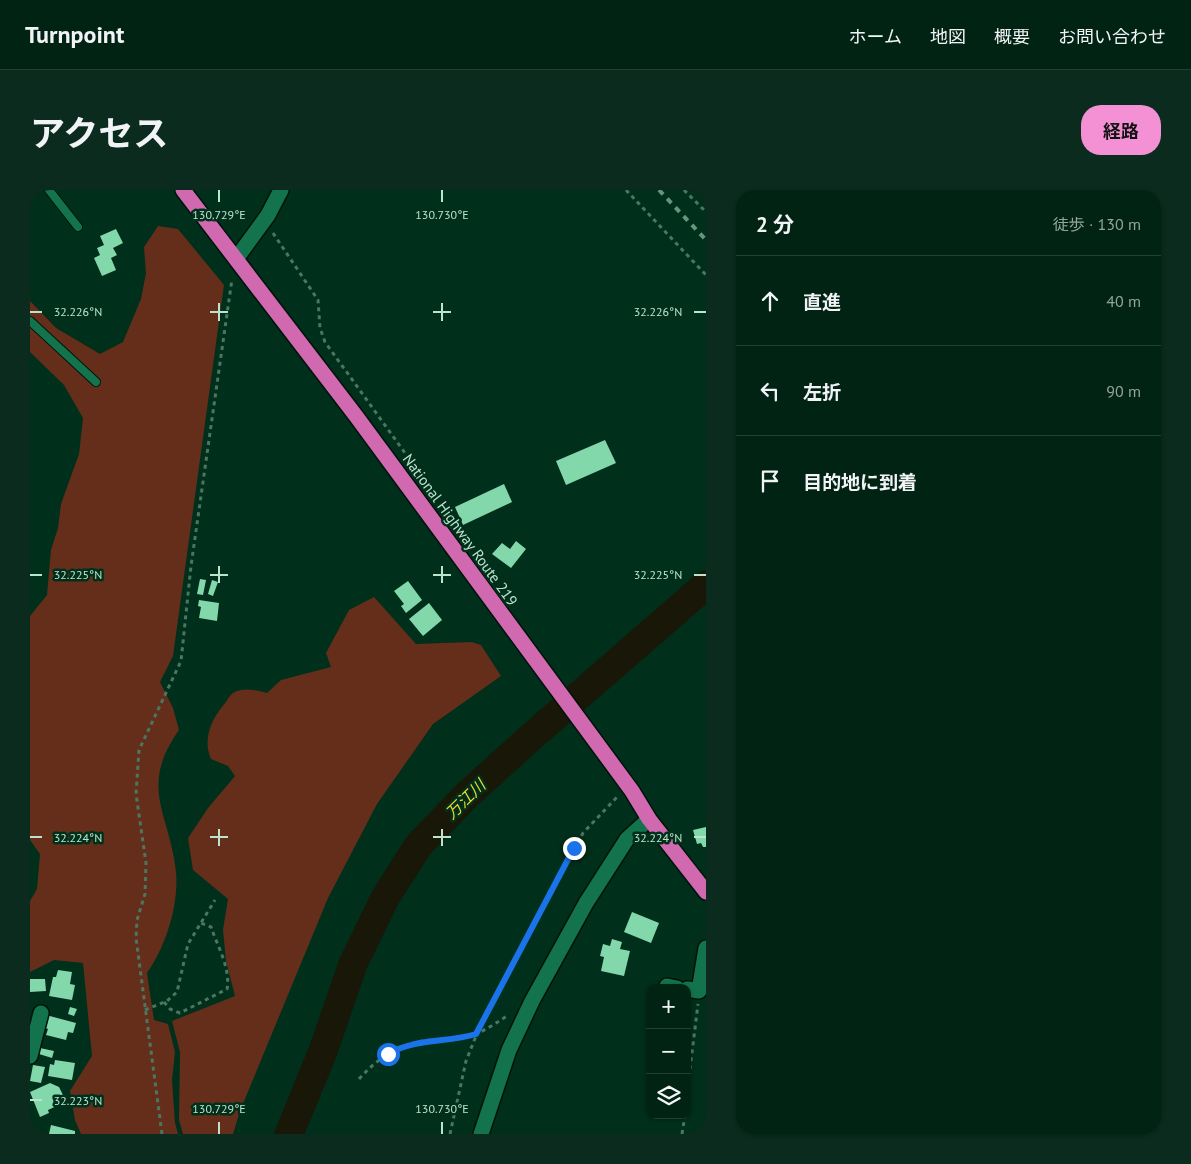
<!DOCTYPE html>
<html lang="ja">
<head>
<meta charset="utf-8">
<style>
  body { margin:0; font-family:"PT Sans","Noto Sans JP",sans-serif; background:#0a2b1d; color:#f1f3f6 }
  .controls { position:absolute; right:15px; bottom:15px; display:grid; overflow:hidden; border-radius:10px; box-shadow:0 1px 4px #0004 }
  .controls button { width:45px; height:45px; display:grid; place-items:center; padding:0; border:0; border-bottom:1px solid #224034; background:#002314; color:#f1f3f6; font:25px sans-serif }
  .stop { position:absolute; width:15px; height:15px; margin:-11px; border:4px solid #1a73e8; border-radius:50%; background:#fff }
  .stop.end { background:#1a73e8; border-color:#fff; box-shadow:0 1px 5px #0008 }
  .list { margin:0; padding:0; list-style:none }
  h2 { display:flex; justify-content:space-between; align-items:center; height:65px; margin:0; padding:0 20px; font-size:21px }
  h2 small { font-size:16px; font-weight:400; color:#95a4a0 }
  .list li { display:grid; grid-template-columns:32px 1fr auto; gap:15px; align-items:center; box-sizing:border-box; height:90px; padding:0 20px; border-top:1px solid #224034 }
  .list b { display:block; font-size:19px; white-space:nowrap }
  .list em { font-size:16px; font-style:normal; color:#95a4a0 }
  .icon { flex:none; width:28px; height:28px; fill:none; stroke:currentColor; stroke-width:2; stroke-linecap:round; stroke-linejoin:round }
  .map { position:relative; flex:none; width:676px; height:944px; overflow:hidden; border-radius:20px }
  header { display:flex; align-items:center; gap:30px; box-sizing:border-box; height:70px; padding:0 25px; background:#002314; border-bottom:1px solid #224034 }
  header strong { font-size:24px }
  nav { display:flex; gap:28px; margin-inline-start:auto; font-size:18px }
  .intro { display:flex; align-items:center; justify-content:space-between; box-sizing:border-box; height:120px; padding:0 30px }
  h1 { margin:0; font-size:35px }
  .button { padding:12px 22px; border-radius:20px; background:#f491d4; color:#111; font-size:18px; font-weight:700 }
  main { display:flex; gap:30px; padding:0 30px }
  aside { flex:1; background:#002314; border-radius:20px; box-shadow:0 1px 4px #0004 }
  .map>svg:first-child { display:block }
</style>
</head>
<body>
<header>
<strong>Turnpoint</strong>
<nav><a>ホーム</a><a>地図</a><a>概要</a><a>お問い合わせ</a></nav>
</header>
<div class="intro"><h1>アクセス</h1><a class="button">経路</a></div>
<main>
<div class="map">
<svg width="676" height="944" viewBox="0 0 676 944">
  <rect width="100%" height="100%" fill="#002f1b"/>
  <g fill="#652e1a">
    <path d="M128,36L148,39L194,95L143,466L130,492L143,518L149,540C108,598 140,623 146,682C149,715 136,756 117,783L124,830L138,834L145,862L142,890L145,933L148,944H51L45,930L40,901L62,866L53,773L24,770L0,782V711L7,699L10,664L0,650V426L17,405L21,360L28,338L31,314L49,264L53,228L34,195L0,162V111L26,138L70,164L93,152L111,109L116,83L114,57Z"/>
    <path d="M344,407L386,454L442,452L451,455L471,486L403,534L347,614L298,708L210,921L203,944H153L149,930L150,862L142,831L205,806L196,771L193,740L198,709L163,680L158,648L178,618L205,586L198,576L181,569C172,548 182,528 196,512C198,509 200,505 203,503C214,497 226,500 237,503L251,490L301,477L296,463L319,420Z"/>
  </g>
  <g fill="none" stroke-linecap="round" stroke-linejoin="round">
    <polyline stroke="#191707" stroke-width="29" points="259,944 293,861 323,774 355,708 388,656 436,606 500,548 676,395"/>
  </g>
  <g fill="#82d8ab">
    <polygon points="86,39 93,53 83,58 87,65 81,68 86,80 72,86 64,68 70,65 67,58 74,55 70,46"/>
    <polygon points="575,250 586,273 536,295 526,271"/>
    <polygon points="474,294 482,312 433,335 425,317"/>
    <polygon points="486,351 496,359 481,378 462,364 472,353 480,359"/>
    <polygon points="170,389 176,390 173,405 167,404"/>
    <polygon points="182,390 188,392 183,406 178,404"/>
    <polygon points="378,391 392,410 376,423 371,416 374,414 364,401"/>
    <polygon points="169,410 189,413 187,431 169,428 171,417 168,416"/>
    <polygon points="399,413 412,430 393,446 379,429"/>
    <polygon points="676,637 676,657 673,657 671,653 667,654 663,640"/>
    <polygon points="602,722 629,733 621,753 594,742"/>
    <polygon points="582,749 592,752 590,759 600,761 594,786 571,781 574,767 570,766 573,754 580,756"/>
    <polygon points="28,780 42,782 40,794 45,795 42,810 19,806 23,787 26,787"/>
    <polygon points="0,789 15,789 16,801 0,802"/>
    <polygon points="40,817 47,819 44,826 38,824"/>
    <polygon points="16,825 46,833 43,843 38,842 36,850 16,845 18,839 12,837"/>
    <polygon points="10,858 24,861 22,868 9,864"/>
    <polygon points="25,870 45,873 42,890 18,886 20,874 24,875"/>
    <polygon points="3,875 15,877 11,893 0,891"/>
    <polygon points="20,893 29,897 34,907 31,914 18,920 19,923 10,927 0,902"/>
    <polygon points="21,935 45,941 45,944 19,944"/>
  </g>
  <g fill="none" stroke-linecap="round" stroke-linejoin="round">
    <defs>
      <g id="lane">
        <polyline points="19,0 48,37"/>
        <polyline points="0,131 66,192"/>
      </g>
      <g id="street">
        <polyline points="206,69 238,25 251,0"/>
        <polyline points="637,796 647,798"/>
        <polyline points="657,799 669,801 676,758"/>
        <polyline points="0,866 11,823"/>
        <polyline points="451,944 479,860 502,811 556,713 597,649 619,629"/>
      </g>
      <polyline id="highway" points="153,0 326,226 602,601 619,629 676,702"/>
    </defs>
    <use href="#lane" stroke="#001408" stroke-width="10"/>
    <use href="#street" stroke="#001408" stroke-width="18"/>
    <use href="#highway" stroke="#001408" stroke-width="18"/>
    <g stroke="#4b7762" stroke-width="3" stroke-dasharray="4 4" stroke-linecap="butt">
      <polyline points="596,0 676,85"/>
      <polyline points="654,0 676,22"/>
      <polyline points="243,43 288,110 290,138 295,152 393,288"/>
      <path d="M134,812L140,819L150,823L197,799C201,779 187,755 181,737L171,733"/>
      <polyline points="115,820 137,811 147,802 158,754 185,710"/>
      <path d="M329,889C349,867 370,853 401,850C412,849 422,851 432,848C449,845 463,835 477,826"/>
      <polyline points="657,903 668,814"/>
      <polyline points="132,944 106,748 107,730 115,704 116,673 106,604 109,560 151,471 161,376 202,89"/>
      <polyline points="420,944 436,871 452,831 553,643 588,606"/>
      <polyline points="652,944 655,925"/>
    </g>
    <use href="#lane" stroke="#12734c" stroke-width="8"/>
    <use href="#street" stroke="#12734c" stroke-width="15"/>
    <use href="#highway" stroke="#d069b0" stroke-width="15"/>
    <polyline stroke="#68937e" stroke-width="4" stroke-dasharray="6 6" stroke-linecap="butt" points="629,0 676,50"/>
  </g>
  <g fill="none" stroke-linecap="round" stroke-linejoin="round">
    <path stroke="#1a73e8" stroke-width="6" d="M358,864C385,848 417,853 446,844L544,658"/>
  </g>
  <path fill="none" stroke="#bce4cd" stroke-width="2" d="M189,0V12M412,0V12M189,113V131M412,113V131M0,122H12M180,122H198M403,122H421M664,122H676M189,376V393M412,376V393M0,385H12M180,385H198M403,385H421M664,385H676M189,639V656M412,639V656M0,647H12M180,647H198M403,647H421M664,647H676M0,910H12M189,932V944M412,932V944"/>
  <g text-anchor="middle" stroke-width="5" stroke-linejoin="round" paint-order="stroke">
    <g font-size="15" fill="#bce4cd" stroke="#002f1b">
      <text transform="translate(430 340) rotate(54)" y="5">National Highway Route 219</text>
    </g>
    <g font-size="16" font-style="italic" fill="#f2d930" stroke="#002f1b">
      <text transform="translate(435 609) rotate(-44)" y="6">万江川</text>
    </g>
  </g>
  <g font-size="12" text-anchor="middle" fill="#bce4cd" stroke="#002f1b" stroke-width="5" stroke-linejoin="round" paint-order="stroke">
    <text x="189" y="29">130.729°E</text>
    <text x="412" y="29">130.730°E</text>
    <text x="48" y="126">32.226°N</text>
    <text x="628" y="126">32.226°N</text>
    <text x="48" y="389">32.225°N</text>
    <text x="628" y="389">32.225°N</text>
    <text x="48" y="652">32.224°N</text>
    <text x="628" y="652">32.224°N</text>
    <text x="48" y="915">32.223°N</text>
    <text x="189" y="923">130.729°E</text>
    <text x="412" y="923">130.730°E</text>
  </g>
</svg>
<div class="controls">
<button>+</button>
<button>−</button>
<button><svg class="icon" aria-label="layers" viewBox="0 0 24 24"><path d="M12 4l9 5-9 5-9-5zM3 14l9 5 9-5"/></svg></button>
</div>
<div class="stop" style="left:358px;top:864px"></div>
<div class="stop end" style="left:544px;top:658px"></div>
</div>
<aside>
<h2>2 分<small>徒歩 · 130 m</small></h2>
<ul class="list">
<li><svg class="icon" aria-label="ahead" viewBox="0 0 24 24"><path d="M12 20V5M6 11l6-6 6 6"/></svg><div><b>直進</b></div><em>40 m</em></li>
<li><svg class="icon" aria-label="left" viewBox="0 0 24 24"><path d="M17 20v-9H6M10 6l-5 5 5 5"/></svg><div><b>左折</b></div><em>90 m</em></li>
<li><svg class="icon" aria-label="arrive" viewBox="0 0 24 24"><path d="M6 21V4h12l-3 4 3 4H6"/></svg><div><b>目的地に到着</b></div></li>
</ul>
</aside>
</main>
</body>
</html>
